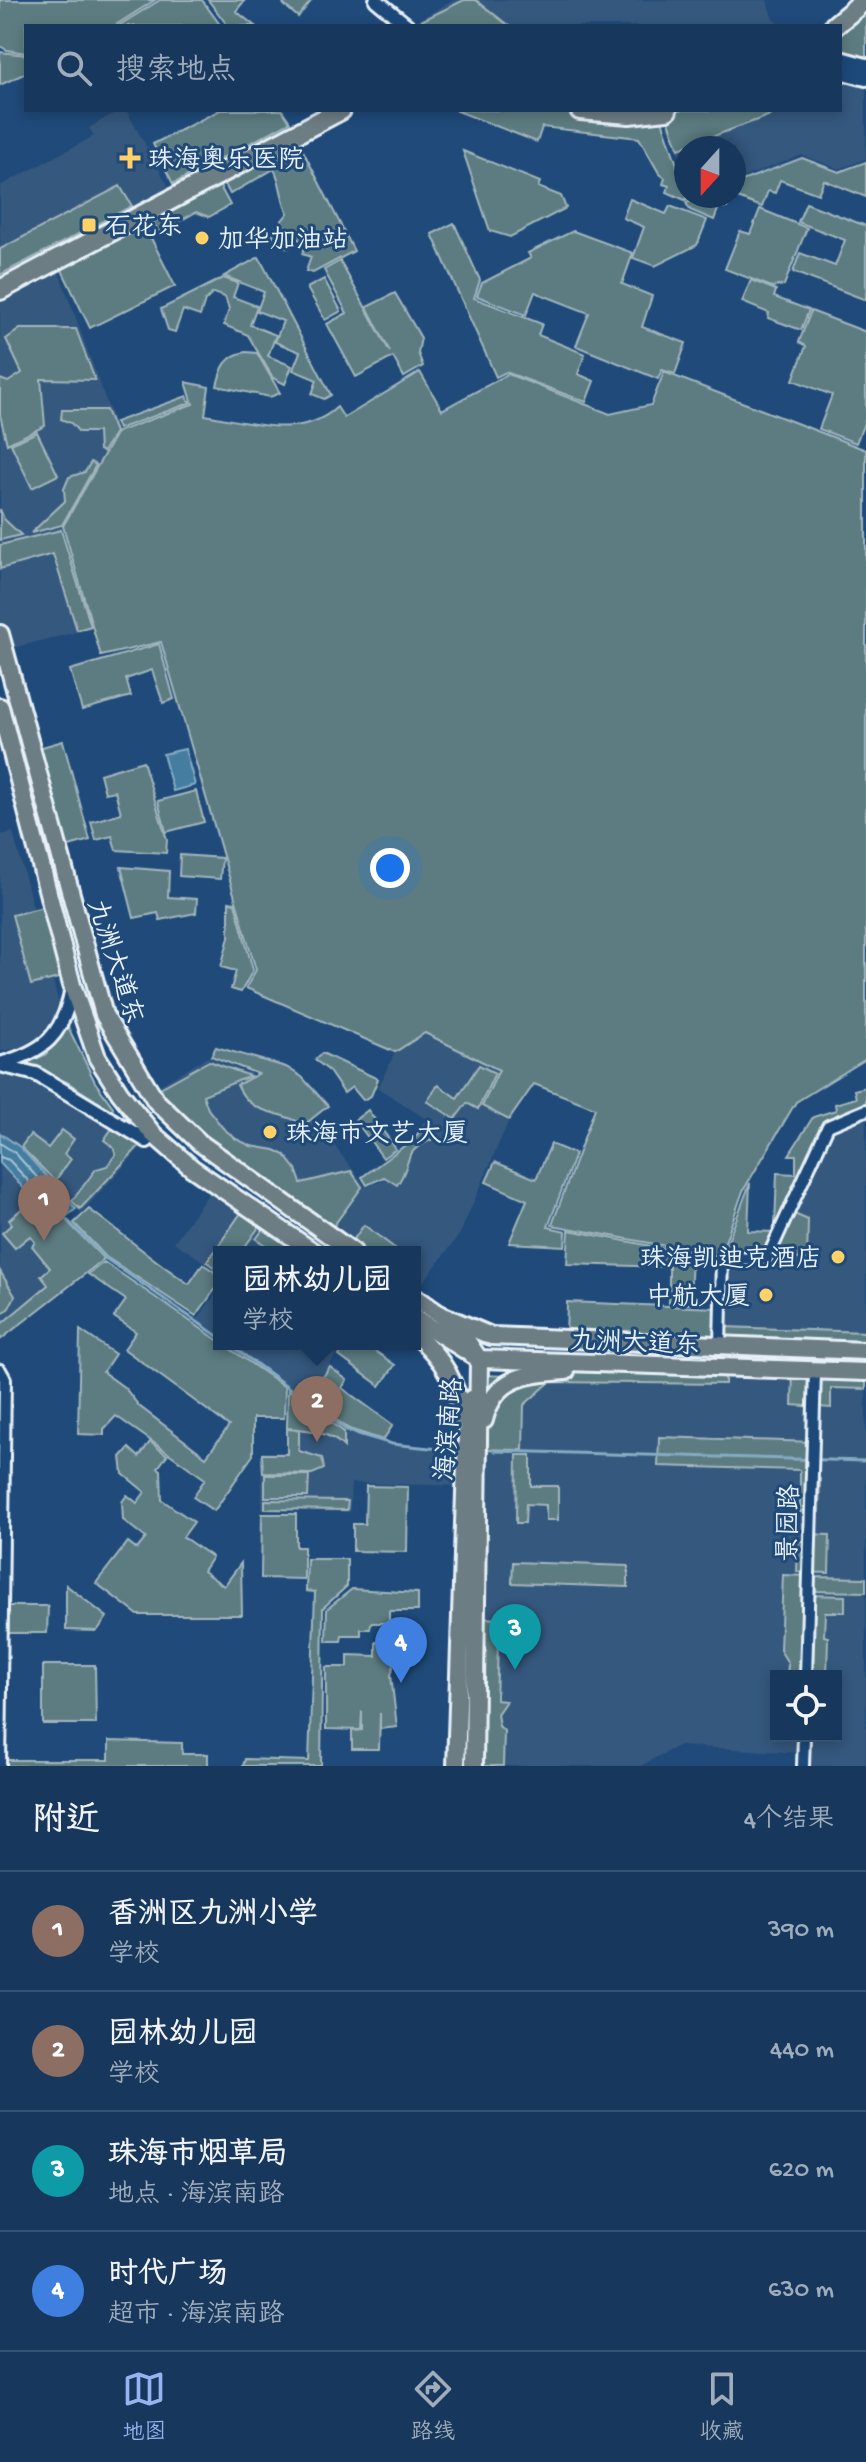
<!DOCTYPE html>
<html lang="zh">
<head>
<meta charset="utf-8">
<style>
  body { margin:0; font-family:"Gochi Hand","LXGW WenKai TC",sans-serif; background:#244365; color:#f1f3f6 }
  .controls { position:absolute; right:24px; bottom:24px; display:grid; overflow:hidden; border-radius:0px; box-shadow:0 4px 12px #0003 }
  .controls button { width:72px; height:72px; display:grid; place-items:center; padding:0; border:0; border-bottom:2px solid #365272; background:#17385c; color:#f1f3f6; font:40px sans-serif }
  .compass { position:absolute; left:674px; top:136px; width:72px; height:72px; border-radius:50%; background:#17385c; box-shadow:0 4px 12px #0003; rotate:201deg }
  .you { position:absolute; left:390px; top:868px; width:28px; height:28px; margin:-20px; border:6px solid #fff; border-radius:50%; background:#1a73e8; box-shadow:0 0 0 12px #1a73e833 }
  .badge { display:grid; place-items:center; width:52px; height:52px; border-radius:50%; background:#95b2f1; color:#fff; font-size:26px; font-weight:700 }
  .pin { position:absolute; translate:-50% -66px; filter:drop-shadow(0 2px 4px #0008) }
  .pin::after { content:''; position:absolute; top:42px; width:28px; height:24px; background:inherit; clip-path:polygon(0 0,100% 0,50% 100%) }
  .popup { position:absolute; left:213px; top:1246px; width:208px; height:104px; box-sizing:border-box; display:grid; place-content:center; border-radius:0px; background:#17385c; filter:drop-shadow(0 2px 6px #0005); font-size:26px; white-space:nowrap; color:#9eacbb }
  .popup b { font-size:30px; color:#f1f3f6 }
  .popup::after { content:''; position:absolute; left:50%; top:100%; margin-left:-16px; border:16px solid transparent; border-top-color:#17385c }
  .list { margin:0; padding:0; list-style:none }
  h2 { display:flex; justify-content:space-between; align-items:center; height:104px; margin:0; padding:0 32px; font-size:34px }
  h2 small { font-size:26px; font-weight:400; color:#9eacbb }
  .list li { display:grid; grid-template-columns:52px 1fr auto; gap:24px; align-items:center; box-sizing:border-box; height:120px; padding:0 32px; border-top:2px solid #365272 }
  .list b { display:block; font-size:30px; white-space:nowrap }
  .list p { margin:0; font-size:26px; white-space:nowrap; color:#9eacbb }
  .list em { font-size:26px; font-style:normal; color:#9eacbb }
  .icon { flex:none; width:44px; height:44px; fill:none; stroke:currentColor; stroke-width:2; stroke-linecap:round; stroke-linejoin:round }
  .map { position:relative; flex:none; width:866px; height:1766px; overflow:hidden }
  .search { position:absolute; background:#17385c; box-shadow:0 4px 12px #0003; left:24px; right:24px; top:24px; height:88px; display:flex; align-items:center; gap:20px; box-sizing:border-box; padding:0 28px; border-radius:0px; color:#9eacbb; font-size:30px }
  .sheet { height:584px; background:#17385c }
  nav { display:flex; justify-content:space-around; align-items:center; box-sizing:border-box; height:112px; border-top:2px solid #365272; background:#17385c; font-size:22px; color:#9eacbb }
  nav a { display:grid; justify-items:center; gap:4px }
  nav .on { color:#95b2f1 }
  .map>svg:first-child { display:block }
</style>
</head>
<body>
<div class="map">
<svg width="866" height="1766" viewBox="0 0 866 1766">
  <rect width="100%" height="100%" fill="#1f4a7a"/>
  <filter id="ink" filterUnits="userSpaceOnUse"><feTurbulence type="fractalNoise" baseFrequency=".0125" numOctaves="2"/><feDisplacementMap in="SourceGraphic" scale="16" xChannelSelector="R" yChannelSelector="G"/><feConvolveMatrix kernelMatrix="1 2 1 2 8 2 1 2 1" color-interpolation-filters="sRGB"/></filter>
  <g filter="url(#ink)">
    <g fill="#34587e" fill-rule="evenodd">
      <polygon points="454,0 767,0 772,17 780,26 419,26 414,22"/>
      <polygon points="840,71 866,78 866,159 839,169 802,155 734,181 734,148 686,148 686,173 662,111 840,110"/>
      <polygon points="119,110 126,110 170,189 0,277 0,186 94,136 89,128"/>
      <polygon points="55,261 117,431 63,526 93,628 4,650 0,633 0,290"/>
      <polygon points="13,832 59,1004 52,1025 38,1038 25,1047 0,1051 0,835"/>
      <polygon points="424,1033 500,1071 482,1106 509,1120 460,1234 415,1293 415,1252 353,1252 150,1091 207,1057 291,1089 366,1187 385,1180 426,1119 378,1088 395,1052"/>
      <polygon points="0,1065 35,1074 147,1141 81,1213 20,1147 0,1133"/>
      <polygon points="866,1110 866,1351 720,1346 720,1256 766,1258 828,1126"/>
      <polygon points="0,1163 57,1224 65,1218 105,1258 0,1340"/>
      <polygon points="215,1184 314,1252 219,1252 219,1272 174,1242"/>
      <polygon points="219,1289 219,1336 197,1320"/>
      <polygon points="229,1344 344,1344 305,1400 348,1431 392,1445 466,1451 465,1486 351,1483 350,1512 262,1510 261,1452 286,1452 286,1386"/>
      <path d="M866,1372V1766H803V1753L678,1746L640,1766H474L479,1441L521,1377ZM776,1676H836V1736H776Z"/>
    </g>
    <g fill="#5b7c81" stroke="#a2b6bc" stroke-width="2">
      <polygon points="0,0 155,0 114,26 26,26 26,53 7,50 0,46"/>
      <polygon points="160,0 202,0 221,26 118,26"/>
      <polygon points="208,0 245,0 236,11 255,26 228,26"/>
      <polygon points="282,0 312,0 298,17 284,5"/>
      <polygon points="464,0 476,0 509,26 423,26 419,22"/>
      <polygon points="866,0 866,66 840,59 840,26"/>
      <polygon points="0,52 26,55 26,73 0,85"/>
      <polygon points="220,110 282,110 290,122 173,184 153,144"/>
      <polygon points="455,110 568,110 593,115 660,114 688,198 685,200 667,192 669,186 663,184 665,178 659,173 639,138 542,127 537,142"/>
      <polygon points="677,110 784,110 679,149 666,113"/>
      <path d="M296,137L354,251L313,273L306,271L311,257L302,254L306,242L293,237L289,248L277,244L272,233L288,213C280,198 282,184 274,169L230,194L221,177Z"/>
      <polygon points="463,151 540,182 538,187 561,196 566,208 510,237 490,231"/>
      <polygon points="802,158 839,172 866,162 866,197 824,180 818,194 780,180 775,193 768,191 762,207 732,196 727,208 719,207 714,220 690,210 686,203 704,196 734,196 734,184"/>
      <polygon points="216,179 230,205 209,217 196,212 159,233 148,214"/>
      <polygon points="120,186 132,206 0,275 0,249"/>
      <polygon points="630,199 666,214 670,206 707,220 697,245 655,266 633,258 644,227 623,218"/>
      <polygon points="806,203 866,226 866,300 793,272 800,253 835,266 845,240 798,222"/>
      <polygon points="760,209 807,228 784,285 772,287 725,269 740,231 750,234"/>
      <polygon points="454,223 480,280 474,298 542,324 538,335 585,354 578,374 594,381 586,402 506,372 496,377 432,234"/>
      <polygon points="144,224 175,286 90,328 60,266"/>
      <polygon points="573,231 633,253 622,284 652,296 642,327 686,343 675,374 662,370 658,379 576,346 589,313 535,292 526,315 477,296 482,283 531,258 528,253"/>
      <polygon points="259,257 331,395 324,399 312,394 317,380 293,370 300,352 275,342 283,321 257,311 264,292 224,276"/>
      <polygon points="340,261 390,352 367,307 395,293 421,338 418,353 423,366 404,377 393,357 356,377 327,324 347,313 324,270"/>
      <polygon points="223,278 238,283 233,297 257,306 250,325 276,335 268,356 292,366 285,384 273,378 248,335 224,325 229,309 225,297 213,293 205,301 200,316 183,310 175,332 168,330 161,309"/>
      <polygon points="324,279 341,311 325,320 307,288"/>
      <polygon points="751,280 776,290 774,297 809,310 801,330 768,318 769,313 742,302"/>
      <polygon points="811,311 866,332 866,418 856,443 819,429 832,395 793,380 806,346 799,342"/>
      <polygon points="20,329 76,329 95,380 41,379 45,426 7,444 0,415 0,379 8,382 22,373 6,339"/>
      <path d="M246,352L257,353L280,393L270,397L217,386C221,368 226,355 246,352Z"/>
      <path d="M420,372L442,410L508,374L610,414L651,405L664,372L866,450V1059L796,1102L743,1191L720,1256L552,1225L595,1108L534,1084L509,1120L482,1106L499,1070L425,1033L395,1052L246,988L256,970L161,642L101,656L63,526L117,432L193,404L186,382L209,387L205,415C249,422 301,441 337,407L344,418Z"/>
      <polygon points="187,396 190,403 118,429 115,422"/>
      <polygon points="62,410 106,410 115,432 103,452 99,450 98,432 79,432 71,423 61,419"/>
      <polygon points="37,432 58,475 32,488 11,444"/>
      <polygon points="91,462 96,465 62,525 31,533 65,501 64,489 69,477 85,472"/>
      <polygon points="0,509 4,519 21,535 0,540"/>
      <polygon points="61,530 91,626 77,630 53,554 0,569 0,545"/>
      <polygon points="159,644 174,699 163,703 152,670 126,679 131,696 82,710 70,670"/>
      <polygon points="63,741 90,840 62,848 35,749"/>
      <polygon points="143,761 167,840 166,853 116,850 112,836 96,840 91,822 121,813 115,791 105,793 100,774"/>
      <polygon points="196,791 204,822 166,832 158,801"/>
      <polygon points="180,855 222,858 220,879 179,876"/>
      <polygon points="121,867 169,871 168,897 197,899 196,913 160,920 158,913 134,918"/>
      <polygon points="229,902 235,903 253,970 241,992 231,989 236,971 221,967 229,937"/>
      <polygon points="47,906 66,976 31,985 12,915"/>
      <polygon points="66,1023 95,1082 113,1107 112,1111 67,1082 27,1066 26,1063 47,1054 47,1049 62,1033"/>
      <path d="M216,1047L286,1067L302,1077L328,1106L304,1125C278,1108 252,1118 237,1085L258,1074L211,1056Z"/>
      <polygon points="322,1053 378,1079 371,1096 363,1100 352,1087 344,1093 328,1070 315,1060"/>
      <polygon points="209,1061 250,1076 203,1095 208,1109 223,1128 236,1139 251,1146 275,1150 285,1155 296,1169 301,1183 351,1171 362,1187 329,1232 203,1141 153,1092"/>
      <polygon points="479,1065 495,1073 478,1109 467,1103 455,1119 427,1101 438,1085 457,1098"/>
      <polygon points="866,1087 866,1106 833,1119 825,1124 778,1227 775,1226 777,1173 796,1174 796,1155 789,1155 813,1117 836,1110 835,1104 856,1098 854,1090"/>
      <polygon points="368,1110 396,1149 383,1158 355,1120"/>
      <polygon points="115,1124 143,1142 80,1209 72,1201 96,1169 107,1166 116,1154 113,1147 104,1140"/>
      <path d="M423,1126L438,1137C398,1152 415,1160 397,1185L384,1177L367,1185L362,1177L415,1138Z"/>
      <polygon points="62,1130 74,1139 64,1154 71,1159 55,1181 21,1147 30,1135 48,1148"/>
      <polygon points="551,1144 575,1154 548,1227 566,1231 565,1246 509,1243 527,1200 486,1182 495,1162 536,1179"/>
      <polygon points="750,1183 748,1231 776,1232 765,1255 723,1254"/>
      <polygon points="33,1199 57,1225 65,1219 104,1259 0,1340 0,1325 48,1285 41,1276 50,1268 32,1246 35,1242 30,1236 15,1248 2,1233 12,1224 9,1220"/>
      <path d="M89,1209C123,1234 154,1261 189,1284L203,1264L219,1275V1284L196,1316L106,1257L74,1223Z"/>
      <polygon points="243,1210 262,1223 241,1252 219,1252 219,1270 207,1262"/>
      <polygon points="792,1213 808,1220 807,1259 771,1258"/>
      <polygon points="267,1224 309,1252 276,1252 256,1239"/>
      <polygon points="364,1225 400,1252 358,1252 349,1246"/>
      <polygon points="569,1230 692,1254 690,1304 669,1303 669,1267 567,1264"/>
      <polygon points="104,1262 219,1341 219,1344 223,1344 285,1387 284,1418 253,1418 253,1455 214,1511 193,1497 205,1479 116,1416 104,1429 104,1435 78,1434 80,1330 115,1354 103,1372 125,1388 139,1406 206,1457 229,1426 124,1349 136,1332 114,1317 126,1300 88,1274"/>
      <polygon points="0,1271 15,1296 9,1308 0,1316"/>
      <polygon points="567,1302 717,1308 716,1343 566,1337"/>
      <polygon points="725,1327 866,1332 866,1349 725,1344"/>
      <polygon points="347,1344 365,1344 395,1365 380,1386 339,1356"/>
      <polygon points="510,1362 725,1370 725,1384 550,1382 524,1405 523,1450 480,1449 482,1375 507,1376"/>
      <polygon points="330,1367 347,1380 342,1388 393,1425 383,1440 349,1429 307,1399"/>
      <polygon points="793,1372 866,1374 866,1389 831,1388 831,1408 792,1405"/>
      <path d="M288,1390L344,1432V1447C329,1431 308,1430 287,1428Z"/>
      <polygon points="287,1429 299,1430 299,1451 322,1458 324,1469 312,1474 263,1473 262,1454 287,1454"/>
      <polygon points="659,1437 814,1442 813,1479 820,1479 819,1512 800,1512 800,1470 658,1466"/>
      <polygon points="150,1442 167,1455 158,1468 161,1470 162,1500 194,1522 183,1537 212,1557 203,1571 224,1586 241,1563 242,1615 138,1615 96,1583 128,1542 137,1549 146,1538 123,1520 122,1502 127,1495 137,1503 145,1492 123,1474 121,1457 129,1448 139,1457"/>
      <polygon points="517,1455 531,1455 531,1486 558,1486 558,1520 546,1520 546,1505 526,1504 525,1523 516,1523"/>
      <polygon points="265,1475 309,1475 308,1497 265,1497"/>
      <polygon points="366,1486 408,1487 407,1552 353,1551 353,1524 365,1524"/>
      <polygon points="265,1500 348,1501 347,1510 265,1509"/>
      <polygon points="262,1514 296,1514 296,1547 304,1547 304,1579 261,1578"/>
      <polygon points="806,1534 830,1535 829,1573 797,1572 798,1541 806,1541"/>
      <polygon points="307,1559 347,1559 347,1586 323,1608 321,1766 243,1766 245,1759 309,1761 315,1592 306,1591"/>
      <polygon points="513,1562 628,1566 628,1587 512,1583"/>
      <polygon points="783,1575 806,1576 804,1676 787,1676 788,1663 780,1650"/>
      <polygon points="812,1577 866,1578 866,1592 812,1591"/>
      <polygon points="66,1585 107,1617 97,1631 66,1630"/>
      <polygon points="352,1589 418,1593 418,1611 389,1611 389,1623 371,1623 370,1629 361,1629 361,1635 342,1635 341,1641 326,1641 327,1609"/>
      <polygon points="809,1595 845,1596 845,1612 825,1612 824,1636 828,1637 827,1676 807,1676"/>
      <polygon points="3,1606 48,1606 47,1633 3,1633"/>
      <polygon points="479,1618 499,1619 496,1700 506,1701 497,1714 499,1726 504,1731 503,1766 475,1766"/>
      <polygon points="376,1642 400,1643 391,1675 397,1727 380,1729 380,1713 379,1749 352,1749 352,1731 362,1730 362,1711 361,1730 326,1729 326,1667 348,1667 348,1655 376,1656"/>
      <polygon points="43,1665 95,1665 96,1724 43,1724"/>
      <polygon points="109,1741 182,1743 182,1754 208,1754 208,1766 2,1766 2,1760 109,1760"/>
    </g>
    <g fill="#457da0" stroke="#86abc3" stroke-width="2">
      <polygon points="185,749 195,785 173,791 163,754"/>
      <polygon points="0,1133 20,1147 76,1209 57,1224 0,1163"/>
    </g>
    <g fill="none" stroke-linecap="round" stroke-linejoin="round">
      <polyline stroke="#a7c3d5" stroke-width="2" points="0,1143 15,1153 62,1205 62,1210 56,1211 9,1160 0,1157"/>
      <g stroke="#86abc3" stroke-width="3">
        <polyline points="64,1217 105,1258 219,1337"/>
        <polyline points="229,1344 348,1431 392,1444 449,1450"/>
        <polyline points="495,1451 866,1461"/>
      </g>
      <defs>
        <g id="minor">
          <polyline points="720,1346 722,1258 767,1259 828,1126 866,1110"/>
          <polyline points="0,1370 5,1379 0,1766"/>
          <polyline points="806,1676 815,1371"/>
          <polyline points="803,1766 804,1736"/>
        </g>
        <g id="tertiary">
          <polyline points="376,0 408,26"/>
          <path d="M0,1064C45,1051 63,1036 72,988"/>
          <polyline points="0,1065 36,1074 147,1141"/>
        </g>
        <g id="secondary">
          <polyline points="840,59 866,66"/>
          <polyline points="840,71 866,78"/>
        </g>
        <g id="primary">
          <polyline points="0,634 104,1015 156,1101 200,1143 353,1252"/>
          <polyline points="0,707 72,985 97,1057 120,1093 153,1134 192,1168 314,1252"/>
          <polyline points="415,1297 439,1314 491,1336 866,1351"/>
          <polyline points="439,1314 463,1335 479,1359 474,1766"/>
          <polyline points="415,1318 479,1359 866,1372"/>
          <path d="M415,1334C445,1360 455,1382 464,1419"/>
          <path d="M484,1420C495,1376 527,1374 566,1371"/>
          <polyline points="456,1766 467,1433 471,1399"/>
        </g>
        <g id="trunk">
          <polyline points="834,26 865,0"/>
          <polyline points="580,110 629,114 667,110"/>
          <polyline points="0,290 341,110"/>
        </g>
      </defs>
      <use href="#minor" stroke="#e8f1f8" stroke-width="16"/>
      <use href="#tertiary" stroke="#e8f1f8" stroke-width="18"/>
      <use href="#secondary" stroke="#e8f1f8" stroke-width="20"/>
      <use href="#primary" stroke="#e8f1f8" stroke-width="22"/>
      <use href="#trunk" stroke="#e8f1f8" stroke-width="24"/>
      <use href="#minor" stroke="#1f4a7a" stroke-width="10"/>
      <use href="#tertiary" stroke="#1f4a7a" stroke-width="12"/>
      <use href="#secondary" stroke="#1f4a7a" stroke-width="14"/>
      <use href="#primary" stroke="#6d7d84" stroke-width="16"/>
      <use href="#trunk" stroke="#6d7d84" stroke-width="18"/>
    </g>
  </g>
  <g fill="#ffd166" stroke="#1f4a7a" stroke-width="3">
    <path d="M126 146h8v8h8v8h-8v8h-8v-8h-8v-8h8z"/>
    <rect x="81" y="217" width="16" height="16" rx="4"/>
    <circle cx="202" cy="238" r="8"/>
    <circle cx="270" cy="1132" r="8"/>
    <circle cx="838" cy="1257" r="8"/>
    <circle cx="766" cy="1295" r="8"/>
  </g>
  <g text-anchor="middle" stroke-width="6" stroke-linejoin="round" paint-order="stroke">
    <g font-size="26" fill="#e8f1f8" stroke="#1f4a7a" text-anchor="start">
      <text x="148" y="167">珠海奥乐医院</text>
      <text x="105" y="234">石花东</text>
      <text x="218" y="247">加华加油站</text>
      <text x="286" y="1141">珠海市文艺大厦</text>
      <text x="822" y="1266" text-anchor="end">珠海凯迪克酒店</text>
      <text x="750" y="1304" text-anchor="end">中航大厦</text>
    </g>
    <g font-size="26" fill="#e8f1f8" stroke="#1f4a7a">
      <text transform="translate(117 961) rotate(72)" y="9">九洲大道东</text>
      <text transform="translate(635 1341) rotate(2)" y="9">九洲大道东</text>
      <text transform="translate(447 1429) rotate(-85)" y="9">海滨南路</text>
      <text transform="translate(787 1523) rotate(-88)" y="9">景园路</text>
    </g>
  </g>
</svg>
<div class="controls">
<button><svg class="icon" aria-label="locate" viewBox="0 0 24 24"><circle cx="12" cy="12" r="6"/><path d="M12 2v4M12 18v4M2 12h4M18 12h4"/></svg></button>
</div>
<svg class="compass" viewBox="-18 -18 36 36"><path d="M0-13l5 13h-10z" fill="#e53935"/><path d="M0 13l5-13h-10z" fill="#9eacbb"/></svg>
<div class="you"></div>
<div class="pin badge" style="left:44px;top:1241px;background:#8d6e63">1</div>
<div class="pin badge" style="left:317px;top:1442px;background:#8d6e63">2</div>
<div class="popup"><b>园林幼儿园</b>学校</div>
<div class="pin badge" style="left:515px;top:1670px;background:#0f9aa8">3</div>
<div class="pin badge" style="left:401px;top:1683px;background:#3f7fe0">4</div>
<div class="search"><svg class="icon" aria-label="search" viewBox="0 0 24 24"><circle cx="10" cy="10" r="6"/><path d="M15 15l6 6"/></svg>搜索地点</div>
</div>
<section class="sheet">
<h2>附近<small>4个结果</small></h2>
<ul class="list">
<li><span class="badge" style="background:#8d6e63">1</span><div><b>香洲区九洲小学</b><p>学校</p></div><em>390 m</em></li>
<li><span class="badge" style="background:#8d6e63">2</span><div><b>园林幼儿园</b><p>学校</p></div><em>440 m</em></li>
<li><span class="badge" style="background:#0f9aa8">3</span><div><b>珠海市烟草局</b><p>地点 · 海滨南路</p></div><em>620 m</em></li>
<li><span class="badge" style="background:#3f7fe0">4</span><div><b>时代广场</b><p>超市 · 海滨南路</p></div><em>630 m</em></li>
</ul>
</section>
<nav>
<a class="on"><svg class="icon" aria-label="map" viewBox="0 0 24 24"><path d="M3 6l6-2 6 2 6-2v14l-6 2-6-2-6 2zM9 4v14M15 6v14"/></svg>地图</a>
<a><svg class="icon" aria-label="directions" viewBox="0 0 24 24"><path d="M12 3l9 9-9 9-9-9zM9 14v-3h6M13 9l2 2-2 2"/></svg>路线</a>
<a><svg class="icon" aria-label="saved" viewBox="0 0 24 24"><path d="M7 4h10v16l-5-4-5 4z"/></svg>收藏</a>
</nav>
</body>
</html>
